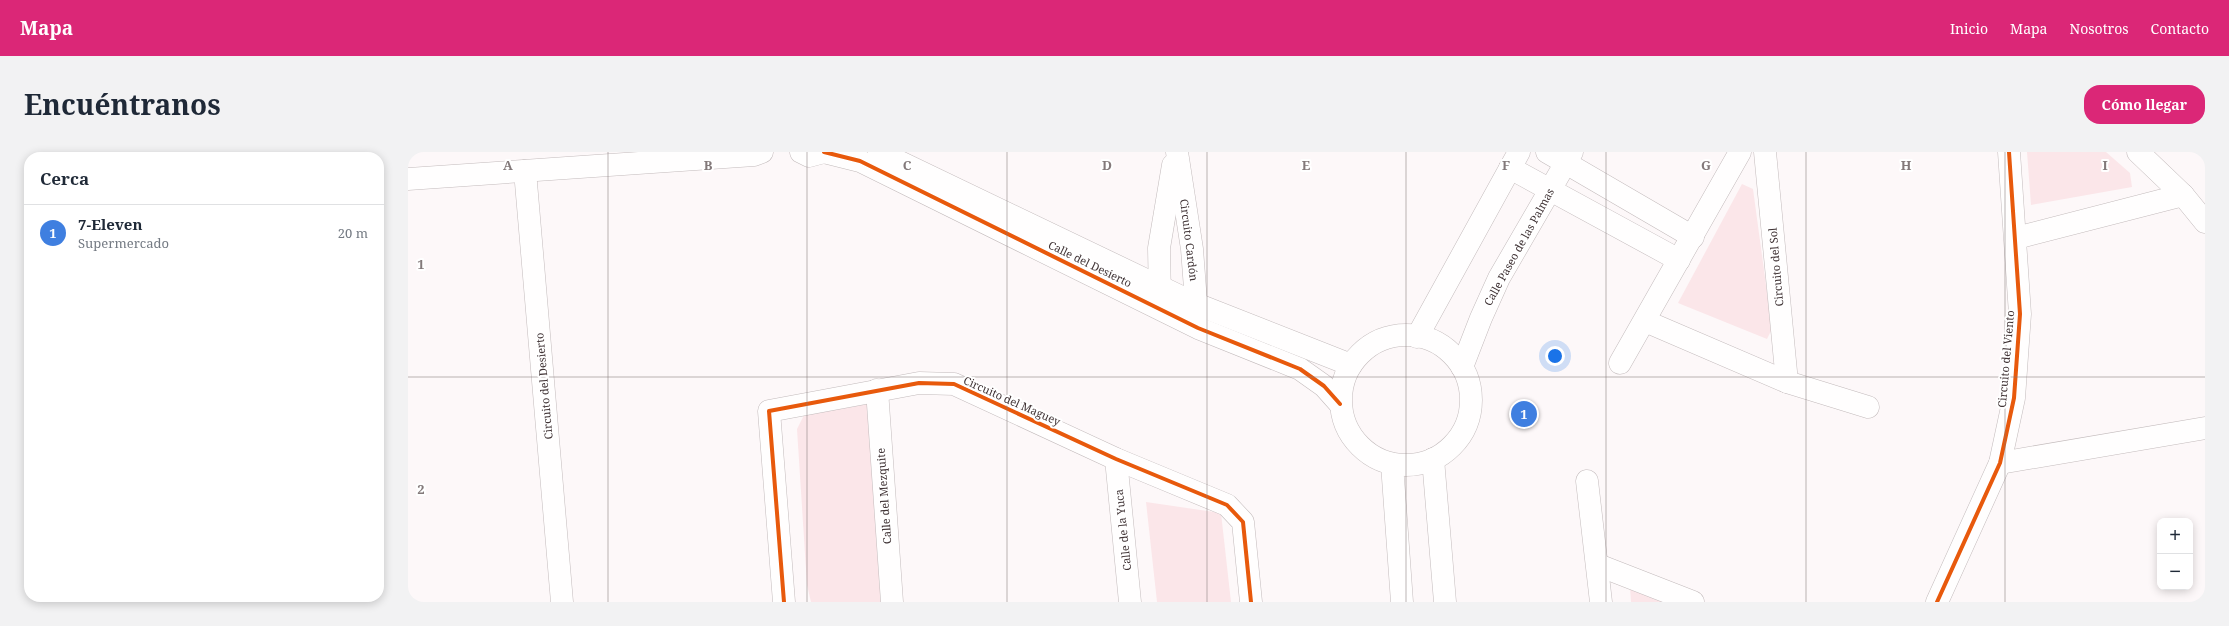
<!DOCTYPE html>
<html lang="es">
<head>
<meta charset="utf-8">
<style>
  body { margin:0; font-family:"Noto Serif",serif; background:#f2f2f3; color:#1f2937 }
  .controls { position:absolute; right:12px; bottom:12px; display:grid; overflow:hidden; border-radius:8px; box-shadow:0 2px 10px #0003 }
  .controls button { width:36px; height:36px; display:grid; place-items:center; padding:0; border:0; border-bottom:1px solid #e0e1e3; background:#fff; color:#1f2937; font:20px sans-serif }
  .you { position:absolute; left:1147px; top:204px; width:14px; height:14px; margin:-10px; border:3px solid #fff; border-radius:50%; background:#1a73e8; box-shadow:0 0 0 6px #1a73e833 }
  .badge { display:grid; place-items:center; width:26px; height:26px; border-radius:50%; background:#db2777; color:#fff; font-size:13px; font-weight:700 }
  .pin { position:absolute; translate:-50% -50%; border:2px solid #fff; box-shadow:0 1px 4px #0006 }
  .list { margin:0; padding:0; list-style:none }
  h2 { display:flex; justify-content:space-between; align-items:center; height:52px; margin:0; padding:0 16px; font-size:17px }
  h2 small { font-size:13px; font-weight:400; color:#747a83 }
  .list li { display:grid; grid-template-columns:26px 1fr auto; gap:12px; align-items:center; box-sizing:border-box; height:56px; padding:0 16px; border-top:1px solid #e0e1e3 }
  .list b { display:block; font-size:15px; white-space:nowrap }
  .list p { margin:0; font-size:13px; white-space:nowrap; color:#747a83 }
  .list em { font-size:13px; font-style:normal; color:#747a83 }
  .map { position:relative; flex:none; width:1797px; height:450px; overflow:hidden; border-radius:16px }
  header { display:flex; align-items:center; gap:24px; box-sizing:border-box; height:56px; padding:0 20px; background:#db2777; color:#fff }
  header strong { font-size:19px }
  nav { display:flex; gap:22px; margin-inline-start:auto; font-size:14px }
  .intro { display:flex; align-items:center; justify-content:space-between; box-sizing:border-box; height:96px; padding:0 24px }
  h1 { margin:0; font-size:28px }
  .button { padding:10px 18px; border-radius:16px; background:#db2777; color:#fff; font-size:14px; font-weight:700 }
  main { display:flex; gap:24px; padding:0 24px }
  aside { flex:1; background:#fff; border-radius:16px; box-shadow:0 2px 10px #0003 }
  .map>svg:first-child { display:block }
</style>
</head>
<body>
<header>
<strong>Mapa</strong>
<nav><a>Inicio</a><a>Mapa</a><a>Nosotros</a><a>Contacto</a></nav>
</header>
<div class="intro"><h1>Encuéntranos</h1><a class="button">Cómo llegar</a></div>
<main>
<aside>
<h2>Cerca<small></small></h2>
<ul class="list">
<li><span class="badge" style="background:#3f7fe0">1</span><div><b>7-Eleven</b><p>Supermercado</p></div><em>20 m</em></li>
</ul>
</aside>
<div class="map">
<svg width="1797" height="450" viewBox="0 0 1797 450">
  <rect width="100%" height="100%" fill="#fdf8f9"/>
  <g fill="#fbe6e9">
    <polygon points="1619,0 1698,0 1722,21 1724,35 1623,53"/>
    <polygon points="1334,32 1345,37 1364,177 1359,187 1270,151"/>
    <polygon points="460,252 474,450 403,450 399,433 389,277 396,263"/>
    <polygon points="738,350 813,361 823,450 749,450"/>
    <polygon points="1222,435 1263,450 1223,450"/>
  </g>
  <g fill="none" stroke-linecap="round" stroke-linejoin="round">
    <defs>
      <g id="street">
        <polyline points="393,0 401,4 416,0"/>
        <polyline points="416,0 452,9 790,176 892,217 916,234 932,252"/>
        <polyline points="471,0 788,152 943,213"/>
        <polyline points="769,0 784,97 789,163"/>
        <polyline points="1139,0 1285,85"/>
        <polyline points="1357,0 1379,230"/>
        <polyline points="1730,0 1775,43 1797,70"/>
        <polyline points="1102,16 1271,108"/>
        <polyline points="117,19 154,450"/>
        <polyline points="0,27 346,3 354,0"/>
        <polyline points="1608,86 1775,43"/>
        <polyline points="752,147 751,96 765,13"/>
        <polyline points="1237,169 1379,230 1460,255"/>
        <circle cx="998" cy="248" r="65"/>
        <polyline points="1009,185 1111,0"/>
        <polyline points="1212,211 1332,0"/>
        <polyline points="1054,215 1073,166 1091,126 1164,0"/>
        <polyline points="469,238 484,450"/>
        <polyline points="708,307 722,450"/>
        <polyline points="1025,307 1037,450"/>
        <polyline points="1592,311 1797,276"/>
        <polyline points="984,312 994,450"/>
        <polyline points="1179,329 1193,450"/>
        <polyline points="1190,413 1285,450"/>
        <polyline points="376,450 361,259 511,231 546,232 708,307 819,353 835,370 843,450"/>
        <polyline points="1529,450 1592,311 1606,246 1612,162 1601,0"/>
      </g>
    </defs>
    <use href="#street" stroke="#c3bbbc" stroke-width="23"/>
    <use href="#street" stroke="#fffefe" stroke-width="22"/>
    <defs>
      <g id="cycleway">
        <polyline points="416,0 452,9 790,176 892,217 916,234 932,252"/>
        <polyline points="376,450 361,259 511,231 546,232 708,307 819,353 835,370 843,450"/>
        <polyline points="1529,450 1592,311 1606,246 1612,162 1601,0"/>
      </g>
    </defs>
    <use href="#cycleway" stroke="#fff" stroke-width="6"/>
    <use href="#cycleway" stroke="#e8590c" stroke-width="4"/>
  </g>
  <path fill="none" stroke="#83797a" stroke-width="1" stroke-opacity="0.55" d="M200,0V450M399,0V450M599,0V450M799,0V450M998,0V450M1198,0V450M1398,0V450M1597,0V450M0,225H1797"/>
  <g text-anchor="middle" stroke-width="4" stroke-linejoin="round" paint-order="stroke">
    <g font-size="11" fill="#413436" stroke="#fff">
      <text transform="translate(781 88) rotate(83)" y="4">Circuito Cardón</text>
      <text transform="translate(1111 95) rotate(-61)" y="4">Calle Paseo de las Palmas</text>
      <text transform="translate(682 112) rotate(26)" y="4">Calle del Desierto</text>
      <text transform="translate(1368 115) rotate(-95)" y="4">Circuito del Sol</text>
      <text transform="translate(1598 207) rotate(-85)" y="4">Circuito del Viento</text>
      <text transform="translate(136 234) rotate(-95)" y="4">Circuito del Desierto</text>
      <text transform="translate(604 249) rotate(24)" y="4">Circuito del Maguey</text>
      <text transform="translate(476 344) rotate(-94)" y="4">Calle del Mezquite</text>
      <text transform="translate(715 378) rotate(-96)" y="4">Calle de la Yuca</text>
    </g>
  </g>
  <g font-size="13" text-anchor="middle" font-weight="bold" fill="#83797a" stroke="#fff" stroke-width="4" stroke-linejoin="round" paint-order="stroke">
    <text x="100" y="18">A</text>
    <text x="300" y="18">B</text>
    <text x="499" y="18">C</text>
    <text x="699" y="18">D</text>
    <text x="898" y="18">E</text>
    <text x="1098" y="18">F</text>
    <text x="1298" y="18">G</text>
    <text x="1498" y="18">H</text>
    <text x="1697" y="18">I</text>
    <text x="13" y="117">1</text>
    <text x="13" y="342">2</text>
  </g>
</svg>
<div class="controls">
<button>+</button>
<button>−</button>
</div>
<div class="you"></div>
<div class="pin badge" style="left:1116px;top:262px;background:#3f7fe0">1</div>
</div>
</main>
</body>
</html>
